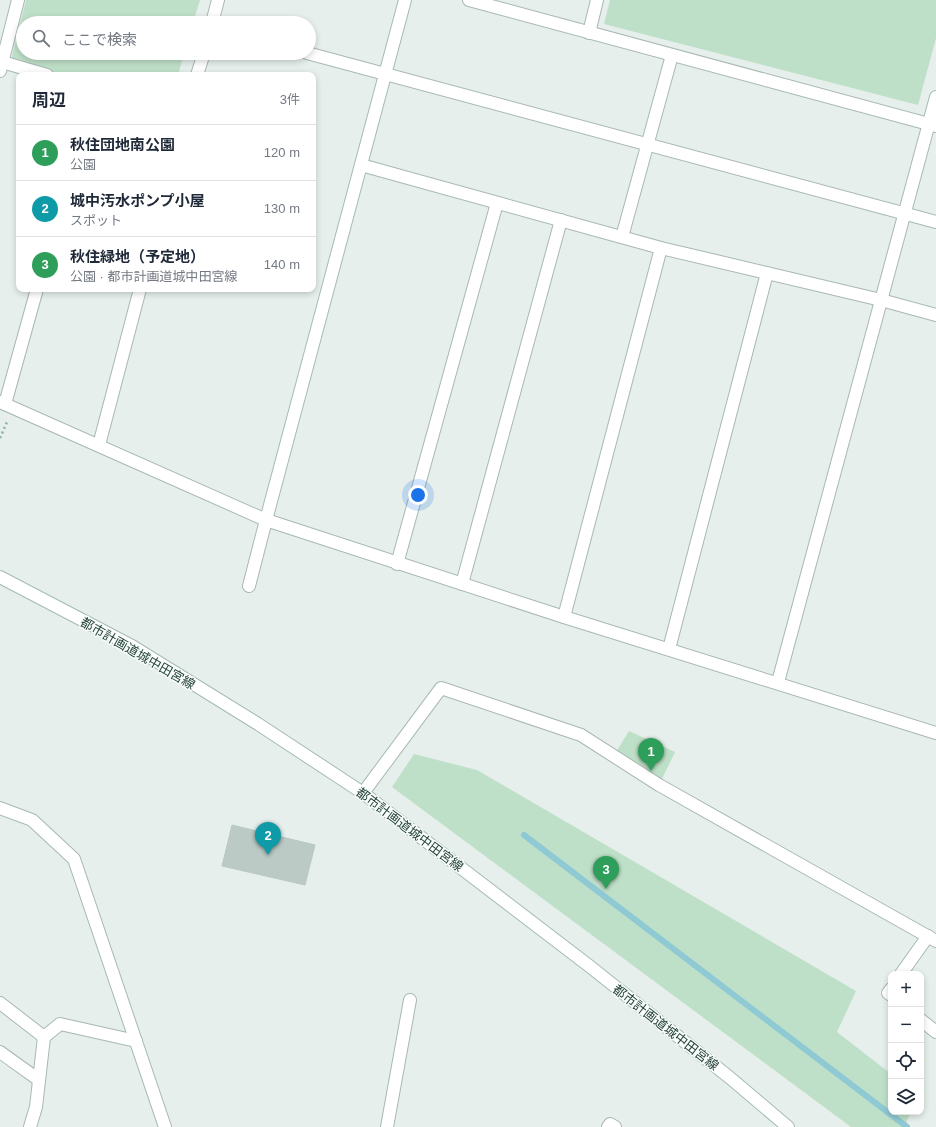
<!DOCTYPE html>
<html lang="ja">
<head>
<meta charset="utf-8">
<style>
  body { margin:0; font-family:Helvetica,"Noto Sans JP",sans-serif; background:#f6f6f7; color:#1f2937 }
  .controls { position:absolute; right:12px; bottom:12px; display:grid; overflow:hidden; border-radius:8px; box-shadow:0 2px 6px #0003 }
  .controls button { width:36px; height:36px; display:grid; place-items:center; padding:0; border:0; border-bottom:1px solid #e0e1e3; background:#fff; color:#1f2937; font:20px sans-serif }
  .you { position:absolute; left:418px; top:495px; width:14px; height:14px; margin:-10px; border:3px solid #fff; border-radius:50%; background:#1a73e8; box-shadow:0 0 0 6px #1a73e833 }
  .badge { display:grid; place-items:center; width:26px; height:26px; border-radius:50%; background:#7f5249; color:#fff; font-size:13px; font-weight:700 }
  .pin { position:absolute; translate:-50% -33px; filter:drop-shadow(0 1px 2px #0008) }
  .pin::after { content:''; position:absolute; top:21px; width:14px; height:12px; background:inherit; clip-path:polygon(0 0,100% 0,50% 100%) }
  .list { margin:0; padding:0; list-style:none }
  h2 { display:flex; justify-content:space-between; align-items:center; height:52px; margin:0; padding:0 16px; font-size:17px }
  h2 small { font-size:13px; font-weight:400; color:#747a83 }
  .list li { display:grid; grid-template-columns:26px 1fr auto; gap:12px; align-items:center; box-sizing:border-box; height:56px; padding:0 16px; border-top:1px solid #e0e1e3 }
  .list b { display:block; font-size:15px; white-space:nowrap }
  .list p { margin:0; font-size:13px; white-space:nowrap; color:#747a83 }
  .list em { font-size:13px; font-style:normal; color:#747a83 }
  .icon { flex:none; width:22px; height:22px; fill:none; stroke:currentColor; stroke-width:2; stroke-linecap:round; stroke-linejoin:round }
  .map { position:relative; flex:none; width:936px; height:1127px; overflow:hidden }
  .search { position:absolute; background:#fff; box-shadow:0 2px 6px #0003; left:16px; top:16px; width:300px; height:44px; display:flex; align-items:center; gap:10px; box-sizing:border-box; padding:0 14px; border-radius:22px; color:#747a83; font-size:15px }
  .panel { position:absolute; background:#fff; box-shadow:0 2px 6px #0003; left:16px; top:72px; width:300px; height:220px; border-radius:8px }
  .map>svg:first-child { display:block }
</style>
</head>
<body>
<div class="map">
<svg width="936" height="1127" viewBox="0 0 936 1127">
  <rect width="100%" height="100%" fill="#e6efeb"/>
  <g fill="#bfe0c8">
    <polygon points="26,0 200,0 193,23 23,23 23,53 184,53 178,75 64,75 11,60"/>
    <polygon points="610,0 936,0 936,38 918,105 604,24"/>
    <polygon points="629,731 675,752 659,785 613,757"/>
    <polygon points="414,754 477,770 856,991 837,1032 891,1074 891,1112 911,1112 904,1127 851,1127 392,787"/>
  </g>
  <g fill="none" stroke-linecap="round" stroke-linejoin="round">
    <polyline stroke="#8ec9d4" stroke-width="6" points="524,835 907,1127"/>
  </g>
  <polygon fill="#bbcac4" stroke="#b8c9c2" points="232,825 315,845 305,885 222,866"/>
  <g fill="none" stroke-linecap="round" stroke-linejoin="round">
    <defs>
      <g id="street">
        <polyline points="469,0 936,126"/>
        <polyline points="212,23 218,0"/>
        <polyline points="589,33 597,0"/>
        <polyline points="307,53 936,222"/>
        <polyline points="2,62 47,75"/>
        <polyline points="0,71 18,0"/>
        <polyline points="197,75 204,53"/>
        <polyline points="361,165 661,248 881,300 936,315"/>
        <polyline points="622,237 672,55"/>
        <polyline points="0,402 266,520 564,617 936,733"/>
        <polyline points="5,404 37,289"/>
        <polyline points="99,445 140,289"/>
        <polyline points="397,564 497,203"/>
        <polyline points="462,584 561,220"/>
        <polyline points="249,586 266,520"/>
        <polyline points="564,617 661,248"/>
        <polyline points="669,649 767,273"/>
        <polyline points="778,682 936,97"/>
        <polyline points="363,793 441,688 581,735 659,785 936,941"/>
        <polyline points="0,808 32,820 74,859 165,1127"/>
        <polyline points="901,974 928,936"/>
        <polyline points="891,989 888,993 891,995"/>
        <polyline points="0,1003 44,1037 60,1024 136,1041"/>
        <polyline points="921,1020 936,1032"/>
        <polyline points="0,1052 39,1080"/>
        <polyline points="30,1127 36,1107 44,1037"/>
        <polyline points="387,1127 410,1000"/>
        <polyline points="608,1127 610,1124 615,1127"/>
      </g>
      <g id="secondary">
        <polyline points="266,520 405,0"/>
        <polyline points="0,577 132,646 258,724 363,793 588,965 729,1077 788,1127"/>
      </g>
    </defs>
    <use href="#street" stroke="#a8b8b2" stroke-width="14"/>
    <use href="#secondary" stroke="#a4bbb3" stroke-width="14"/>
    <polyline stroke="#86b3a5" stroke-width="2.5" stroke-dasharray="2 3" stroke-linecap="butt" points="0,438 7,422"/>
    <use href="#street" stroke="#fff" stroke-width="12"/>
    <use href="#secondary" stroke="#fff" stroke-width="12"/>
  </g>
  <g text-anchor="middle" stroke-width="3" stroke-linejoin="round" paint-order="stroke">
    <g font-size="13" fill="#24423a" stroke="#f7fbf9">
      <text transform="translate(138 653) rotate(30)" y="5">都市計画道城中田宮線</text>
      <text transform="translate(410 829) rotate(37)" y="5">都市計画道城中田宮線</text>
      <text transform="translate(666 1027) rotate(38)" y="5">都市計画道城中田宮線</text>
    </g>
  </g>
</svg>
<div class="controls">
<button>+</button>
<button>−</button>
<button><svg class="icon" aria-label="locate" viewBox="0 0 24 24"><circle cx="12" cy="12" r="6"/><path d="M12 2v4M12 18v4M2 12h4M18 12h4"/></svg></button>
<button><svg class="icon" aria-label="layers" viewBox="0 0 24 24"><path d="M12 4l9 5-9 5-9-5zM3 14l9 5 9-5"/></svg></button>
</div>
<div class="you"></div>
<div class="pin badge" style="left:651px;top:771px;background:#2e9e5b">1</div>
<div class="pin badge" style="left:268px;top:855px;background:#0f9aa8">2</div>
<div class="pin badge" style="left:606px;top:889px;background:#2e9e5b">3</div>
<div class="search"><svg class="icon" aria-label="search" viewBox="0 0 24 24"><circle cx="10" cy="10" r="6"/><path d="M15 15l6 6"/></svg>ここで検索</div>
<section class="panel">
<h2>周辺<small>3件</small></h2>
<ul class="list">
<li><span class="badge" style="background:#2e9e5b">1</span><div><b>秋住団地南公園</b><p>公園</p></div><em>120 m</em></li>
<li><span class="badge" style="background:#0f9aa8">2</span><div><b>城中汚水ポンプ小屋</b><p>スポット</p></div><em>130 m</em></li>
<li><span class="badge" style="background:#2e9e5b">3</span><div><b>秋住緑地（予定地）</b><p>公園 · 都市計画道城中田宮線</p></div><em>140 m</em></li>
</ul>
</section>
</div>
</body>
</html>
